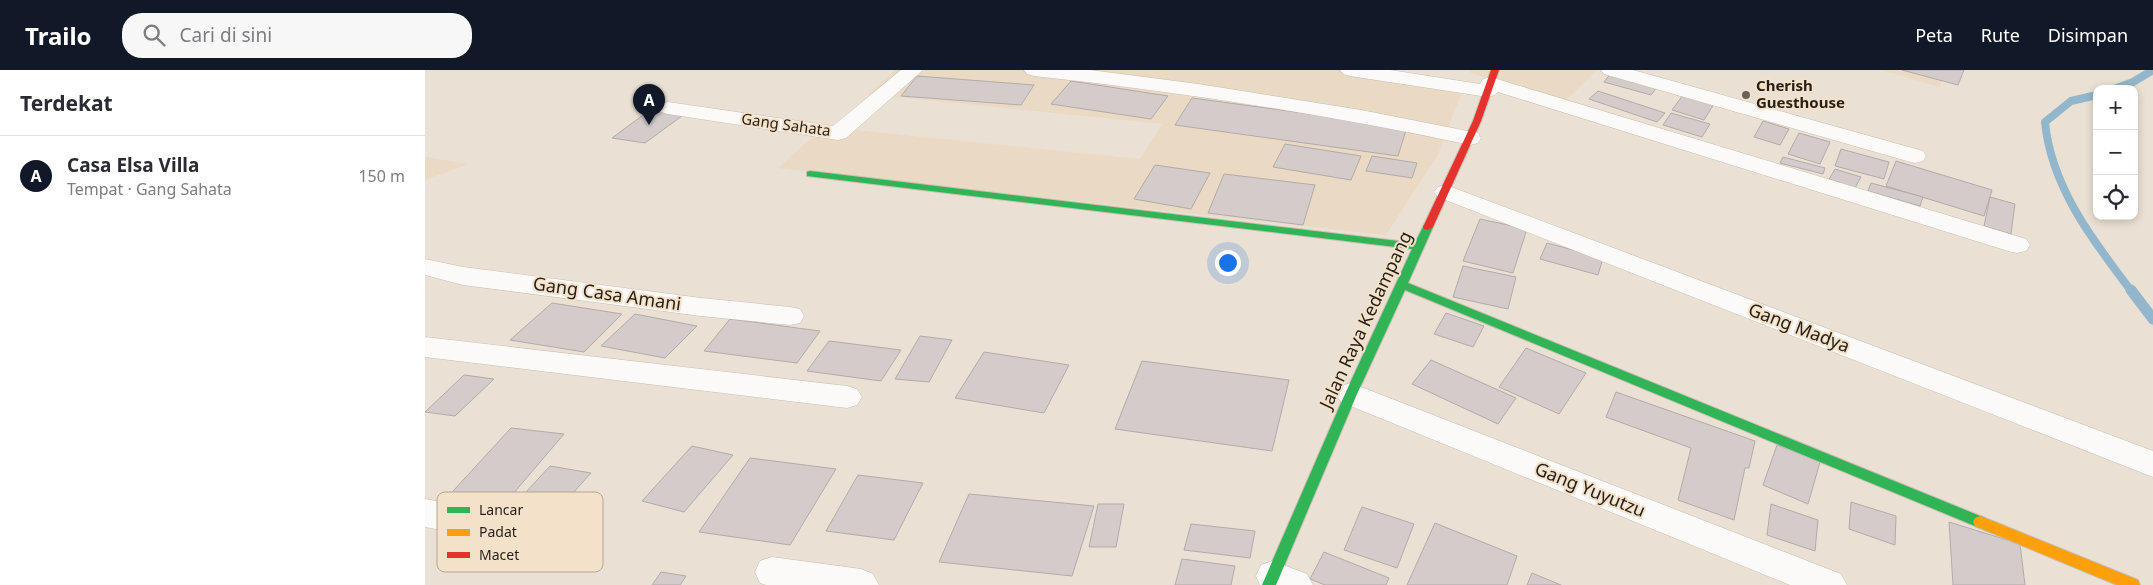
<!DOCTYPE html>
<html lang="id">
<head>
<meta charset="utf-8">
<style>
  body { margin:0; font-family:"Noto Sans",sans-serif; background:#f7f7f7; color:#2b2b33 }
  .controls { position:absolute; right:15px; top:15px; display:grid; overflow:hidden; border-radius:10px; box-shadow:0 2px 8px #0003 }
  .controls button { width:45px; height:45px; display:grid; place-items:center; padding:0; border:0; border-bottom:1px solid #e1e1e2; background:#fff; color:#2b2b33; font:25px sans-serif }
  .you { position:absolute; left:802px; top:192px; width:18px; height:18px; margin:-12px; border:4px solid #fff; border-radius:50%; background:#1a73e8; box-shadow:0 0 0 8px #1a73e833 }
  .badge { display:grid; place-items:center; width:32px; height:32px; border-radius:50%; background:#111827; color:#fff; font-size:16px; font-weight:700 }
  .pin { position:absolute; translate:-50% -41px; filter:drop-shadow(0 1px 2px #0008) }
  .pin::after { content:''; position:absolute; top:26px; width:18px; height:15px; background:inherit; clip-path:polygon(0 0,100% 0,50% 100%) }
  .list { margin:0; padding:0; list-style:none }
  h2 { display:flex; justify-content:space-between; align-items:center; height:65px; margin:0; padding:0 20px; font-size:21px }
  h2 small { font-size:16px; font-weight:400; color:#7c7c81 }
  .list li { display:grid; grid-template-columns:32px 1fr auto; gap:15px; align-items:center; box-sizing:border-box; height:80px; padding:0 20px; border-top:1px solid #e1e1e2 }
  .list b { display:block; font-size:19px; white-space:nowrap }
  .list p { margin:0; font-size:16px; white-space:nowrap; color:#7c7c81 }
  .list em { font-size:16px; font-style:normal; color:#7c7c81 }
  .icon { flex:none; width:28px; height:28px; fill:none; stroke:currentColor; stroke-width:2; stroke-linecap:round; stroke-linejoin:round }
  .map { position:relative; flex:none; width:1728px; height:515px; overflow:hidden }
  header { display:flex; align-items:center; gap:30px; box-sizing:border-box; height:70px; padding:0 25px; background:#111827; color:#fff }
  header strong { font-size:24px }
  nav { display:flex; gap:28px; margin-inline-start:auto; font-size:18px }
  .search { width:350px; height:45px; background:#f7f7f7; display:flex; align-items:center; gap:12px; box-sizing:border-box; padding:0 18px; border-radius:20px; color:#7c7c81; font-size:19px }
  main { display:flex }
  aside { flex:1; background:#fff }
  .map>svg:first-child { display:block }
</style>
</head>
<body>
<header>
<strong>Trailo</strong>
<div class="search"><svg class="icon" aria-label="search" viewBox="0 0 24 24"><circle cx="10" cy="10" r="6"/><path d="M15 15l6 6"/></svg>Cari di sini</div>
<nav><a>Peta</a><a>Rute</a><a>Disimpan</a></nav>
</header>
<main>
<aside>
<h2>Terdekat<small></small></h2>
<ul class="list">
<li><span class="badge">A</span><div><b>Casa Elsa Villa</b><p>Tempat · Gang Sahata</p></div><em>150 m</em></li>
</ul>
</aside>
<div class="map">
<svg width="1728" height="515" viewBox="0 0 1728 515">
  <rect width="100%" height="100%" fill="#eae0d3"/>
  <g fill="#ead9c3">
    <polygon points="470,0 913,0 1036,24 1013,84 961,165 353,98 399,57 715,89 737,54 443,24"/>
    <polygon points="1045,0 1172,0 1138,33 1044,2"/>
    <polygon points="1456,0 1520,0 1515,17"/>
    <polygon points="0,87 42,94 0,110"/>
  </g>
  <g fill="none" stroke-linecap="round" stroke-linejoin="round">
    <g stroke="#92b6cb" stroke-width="8">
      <polyline points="1689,19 1708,12 1728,0"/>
      <path d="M1672,25L1646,31L1620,52C1626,117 1669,172 1707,222"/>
    </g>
    <polyline stroke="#92b6cb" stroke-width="11" points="1706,220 1728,249"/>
  </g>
  <g fill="#d4ccca" stroke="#b3aba9">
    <polygon points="1477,0 1539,0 1533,15"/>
    <polygon points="1186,3 1233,16 1226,25 1179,12"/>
    <polygon points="492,6 609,15 596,35 476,26"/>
    <polygon points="646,11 743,26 726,49 626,34"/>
    <polygon points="1173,21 1240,43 1232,52 1164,29"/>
    <polygon points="1258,25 1289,34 1279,50 1247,40"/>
    <polygon points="767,28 982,57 973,86 750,55"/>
    <polygon points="229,37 261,43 220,73 187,68"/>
    <polygon points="1246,43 1285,54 1277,67 1238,55"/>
    <polygon points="1338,51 1364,59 1355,75 1329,67"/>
    <polygon points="1374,63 1405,72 1395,94 1363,84"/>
    <polygon points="860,74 936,86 926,110 848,97"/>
    <polygon points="1416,79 1464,92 1459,109 1410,96"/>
    <polygon points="947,86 992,93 987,108 941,101"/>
    <polygon points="1358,87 1400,98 1398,104 1355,93"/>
    <polygon points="1471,91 1567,120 1559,146 1461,116"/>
    <polygon points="730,95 785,103 766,139 709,129"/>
    <polygon points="1410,99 1436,107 1430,118 1404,109"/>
    <polygon points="799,104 890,115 878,155 783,143"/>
    <polygon points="1446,113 1498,127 1495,136 1443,121"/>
    <polygon points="1565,127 1590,134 1586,164 1559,156"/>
    <polygon points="1055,149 1102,159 1088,203 1038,191"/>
    <polygon points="1122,173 1178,188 1173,205 1115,189"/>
    <polygon points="1038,196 1091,207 1083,239 1028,227"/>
    <polygon points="127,233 197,244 159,282 85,270"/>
    <polygon points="1021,243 1059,256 1048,277 1009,264"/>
    <polygon points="210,244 272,256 240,288 176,276"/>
    <polygon points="305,249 395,261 372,293 279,281"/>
    <polygon points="495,266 527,270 504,312 470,309"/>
    <polygon points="404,271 476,280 456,311 382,301"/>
    <polygon points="1101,278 1161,303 1134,344 1074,317"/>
    <polygon points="559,282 644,295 619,343 530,328"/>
    <polygon points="1006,290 1091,328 1073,354 987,314"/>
    <polygon points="717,291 864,310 847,381 690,359"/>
    <polygon points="39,305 69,309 30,346 0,342"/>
    <polygon points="1191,322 1330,371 1324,398 1320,398 1309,450 1253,430 1266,378 1181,347"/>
    <polygon points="86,358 139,364 76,438 18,432"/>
    <polygon points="1352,375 1395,392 1383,434 1338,415"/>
    <polygon points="267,376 308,385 259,442 217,431"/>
    <polygon points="325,388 411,399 365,475 274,462"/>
    <polygon points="125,396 166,403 122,452 80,445"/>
    <polygon points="433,405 498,413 469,470 401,461"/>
    <polygon points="544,424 669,436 647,506 514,492"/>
    <polygon points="1426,432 1471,446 1470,475 1424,459"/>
    <polygon points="673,434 699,434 691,477 664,477"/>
    <polygon points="1346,434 1393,450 1390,481 1342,465"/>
    <polygon points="937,437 989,454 972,498 919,480"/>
    <polygon points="1524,452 1595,474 1600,515 1528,515"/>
    <polygon points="1010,453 1092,486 1082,515 982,515"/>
    <polygon points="766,454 830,461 825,488 759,480"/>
    <polygon points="899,482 964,508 961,515 900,515 885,509"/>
    <polygon points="757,489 810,496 806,515 750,515"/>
    <polygon points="236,502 261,506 255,515 227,515"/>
    <polygon points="1107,503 1136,515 1102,515"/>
  </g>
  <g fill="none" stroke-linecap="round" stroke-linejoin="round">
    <defs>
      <g id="street">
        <polygon points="476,0 498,0 421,68 413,70 243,44 236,42 232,38 236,34 243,32 408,56"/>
        <path d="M599,0H665L773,14L936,40L1053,63L1056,68L1053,73L1045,75C901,44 756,22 609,6L602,4Z"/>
        <polygon points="915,0 965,0 1055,14 1058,9 1065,7 1072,9 1601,169 1605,175 1601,181 1592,183 1583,181 1073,22 1070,25 1063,27 925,6 918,4"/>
        <polygon points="1176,0 1208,0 1498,81 1501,86 1498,91 1490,93 1482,91 1179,4"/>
        <polygon points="1021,115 1728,381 1728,407 1013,127 1009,122 1013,117"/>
        <polygon points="0,189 38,197 276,228 365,237 375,239 379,246 375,253 365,255 276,246 38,215 0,205"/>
        <polygon points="0,267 422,316 432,319 437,327 432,335 422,338 0,287"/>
        <polygon points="926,313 1416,504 1422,515 1365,515 916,332 911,324 916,316"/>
        <polygon points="0,429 74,443 86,447 91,457 86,467 74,471 0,457"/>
        <polygon points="347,487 436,499 448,504 454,515 341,515 335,513 330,502 335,491"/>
        <polygon points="848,491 882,504 888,515 835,515 831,506 836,495"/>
      </g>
      <polygon id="fast" points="385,101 990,173 999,155 1007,155 1008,157 983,213 1560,448 1562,452 1560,456 1555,458 1550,456 980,220 932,324 851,515 837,515 920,324 987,179 382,106 382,102"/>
      <polygon id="slow" points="1555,446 1713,510 1715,515 1692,515 1550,456 1548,452 1550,448"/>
      <polygon id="jam" points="1066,0 1074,0 1056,51 1008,157 1003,160 999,159 998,157 1048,51"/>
    </defs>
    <use href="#street" stroke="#c6beb4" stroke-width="1"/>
    <use href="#fast" stroke="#c6beb4" stroke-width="2"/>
    <use href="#slow" stroke="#c6beb4" stroke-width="2"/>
    <use href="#jam" stroke="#c6beb4" stroke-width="2"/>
    <use href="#street" fill="#fcfaf8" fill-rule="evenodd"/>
    <use href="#fast" fill="#30b455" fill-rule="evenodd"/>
    <use href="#slow" fill="#ff9f0a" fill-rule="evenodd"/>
    <use href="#jam" fill="#e5322d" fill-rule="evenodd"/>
  </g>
  <circle fill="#6a6358" stroke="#f3e1ca" stroke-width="2" cx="1321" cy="25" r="5"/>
  <g text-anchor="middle" stroke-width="4" stroke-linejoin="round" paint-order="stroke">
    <g font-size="15" font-weight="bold" fill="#251f16" stroke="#f3e1ca" text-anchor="start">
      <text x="1331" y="21">Cherish<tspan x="1331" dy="17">Guesthouse</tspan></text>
    </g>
    <g font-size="15" fill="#251f16" stroke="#f3e1ca">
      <text transform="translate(361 55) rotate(8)" y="5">Gang Sahata</text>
    </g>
    <g font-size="18" fill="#251f16" stroke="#f3e1ca">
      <text transform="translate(182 224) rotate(8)" y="6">Gang Casa Amani</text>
      <text transform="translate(941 250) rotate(-65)" y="6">Jalan Raya Kedampang</text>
      <text transform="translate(1374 258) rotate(21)" y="6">Gang Madya</text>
      <text transform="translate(1165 420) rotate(22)" y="6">Gang Yuyutzu</text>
    </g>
  </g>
  <rect x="12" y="422" width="166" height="80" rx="8" fill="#f3e1ca" stroke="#b5a794" stroke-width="1"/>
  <rect x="22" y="437" width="23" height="6" fill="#30b455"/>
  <rect x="22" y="459" width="23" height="7" fill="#ff9f0a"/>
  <rect x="22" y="482" width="23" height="6" fill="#e5322d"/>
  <g font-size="14" fill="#251f16">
    <text x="54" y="445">Lancar</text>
    <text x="54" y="467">Padat</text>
    <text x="54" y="490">Macet</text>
  </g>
</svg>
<div class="controls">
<button>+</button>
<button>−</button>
<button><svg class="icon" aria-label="locate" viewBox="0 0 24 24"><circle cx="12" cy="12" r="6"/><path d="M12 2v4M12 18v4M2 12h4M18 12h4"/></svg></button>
</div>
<div class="you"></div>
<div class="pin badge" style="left:224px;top:55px">A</div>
</div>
</main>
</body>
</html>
